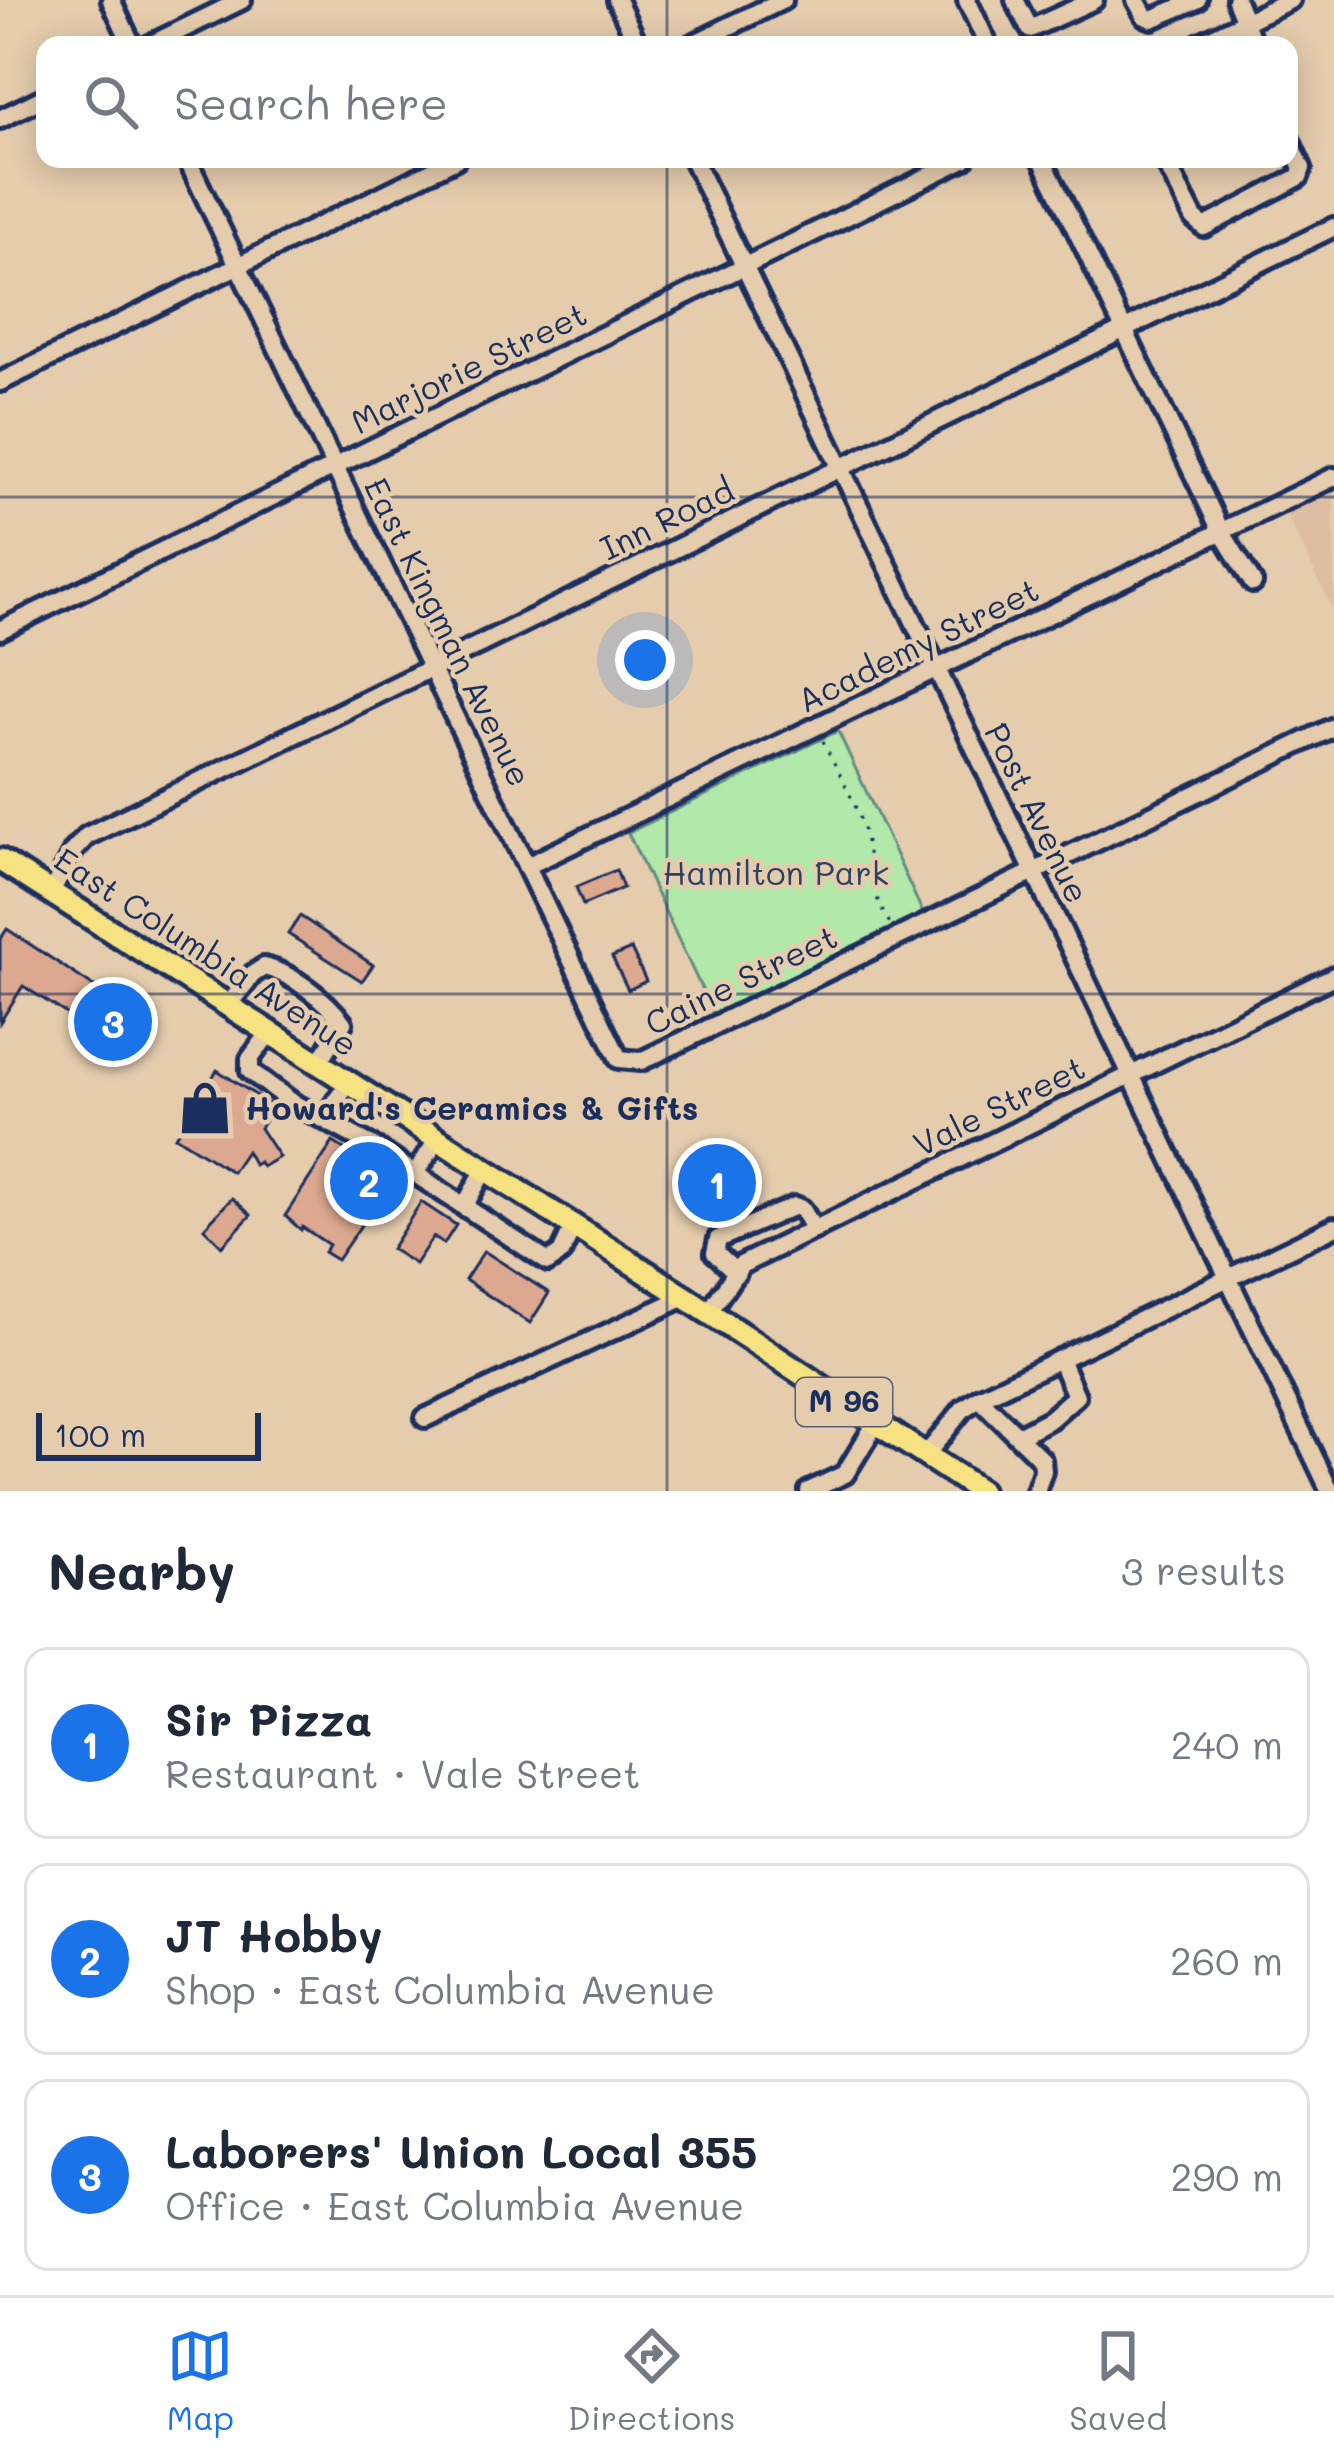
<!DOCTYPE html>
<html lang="en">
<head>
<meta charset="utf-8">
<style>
  body { margin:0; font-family:Mali,sans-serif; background:#f2f2f3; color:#1f2937 }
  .scale { position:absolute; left:36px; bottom:30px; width:225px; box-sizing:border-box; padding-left:12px; border:6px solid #1b2f5e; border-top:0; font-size:33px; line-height:42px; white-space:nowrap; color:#1b2f5e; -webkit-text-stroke:9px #e5ccad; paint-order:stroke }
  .you { position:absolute; left:645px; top:660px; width:42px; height:42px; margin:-30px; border:9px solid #fff; border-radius:50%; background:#1a73e8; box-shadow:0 0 0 18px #1a73e833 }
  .badge { display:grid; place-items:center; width:78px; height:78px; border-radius:50%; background:#1a73e8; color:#fff; font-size:39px; font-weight:700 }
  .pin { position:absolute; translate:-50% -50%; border:6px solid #fff; box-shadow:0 3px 12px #0006 }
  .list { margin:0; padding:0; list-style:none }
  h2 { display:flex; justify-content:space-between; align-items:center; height:156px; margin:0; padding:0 48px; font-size:51px }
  h2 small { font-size:39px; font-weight:400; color:#747a83 }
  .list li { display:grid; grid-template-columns:78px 1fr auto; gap:36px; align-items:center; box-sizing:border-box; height:192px; margin:0 24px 24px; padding:0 24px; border:3px solid #e0e1e3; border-radius:24px }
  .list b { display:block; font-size:45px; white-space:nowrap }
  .list p { margin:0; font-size:39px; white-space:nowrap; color:#747a83 }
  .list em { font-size:39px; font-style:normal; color:#747a83 }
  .icon { flex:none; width:66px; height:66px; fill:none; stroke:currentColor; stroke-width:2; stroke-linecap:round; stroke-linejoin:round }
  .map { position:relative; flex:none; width:1334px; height:1491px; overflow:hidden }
  .search { position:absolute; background:#fff; box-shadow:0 6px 30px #0003; left:36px; right:36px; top:36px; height:132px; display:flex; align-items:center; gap:30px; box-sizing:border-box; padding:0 42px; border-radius:24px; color:#747a83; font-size:45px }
  .sheet { height:804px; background:#fff }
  nav { display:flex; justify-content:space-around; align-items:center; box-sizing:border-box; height:168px; border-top:3px solid #e0e1e3; background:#fff; font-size:33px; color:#747a83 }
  nav a { display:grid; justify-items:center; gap:6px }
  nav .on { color:#1a73e8 }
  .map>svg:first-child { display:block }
</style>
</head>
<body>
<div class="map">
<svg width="1334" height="1491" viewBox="0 0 1334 1491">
  <rect width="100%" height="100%" fill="#e5ccad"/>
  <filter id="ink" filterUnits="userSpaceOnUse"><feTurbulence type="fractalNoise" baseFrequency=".00833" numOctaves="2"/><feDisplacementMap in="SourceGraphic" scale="24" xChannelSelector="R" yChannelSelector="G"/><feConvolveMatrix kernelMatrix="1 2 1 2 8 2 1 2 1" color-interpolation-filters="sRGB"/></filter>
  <g filter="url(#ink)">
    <polygon fill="#debea3" points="1334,490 1334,612 1286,514"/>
    <polygon fill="#b2e8aa" stroke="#668c84" stroke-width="3" points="838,731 923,913 714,1015 628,833"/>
    <g fill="#dca890" stroke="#1b2f5e" stroke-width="3">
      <polygon points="616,870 623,888 583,905 576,887"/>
      <polygon points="300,916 373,965 362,981 288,934"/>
      <polygon points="7,929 135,1014 115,1045 23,986 0,1022 0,940"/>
      <polygon points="631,949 646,981 628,990 612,957"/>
      <polygon points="217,1070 274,1107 260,1128 279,1157 262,1167 259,1162 254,1165 246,1151 232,1172 175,1136"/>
      <polygon points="333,1142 392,1180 337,1260 324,1252 329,1245 302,1227 301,1230 285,1216"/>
      <polygon points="737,1156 750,1178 697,1209 684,1187"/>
      <polygon points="232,1198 251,1215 222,1246 204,1228"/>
      <polygon points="421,1202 456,1225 444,1244 433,1237 415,1264 391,1249"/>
      <polygon points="484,1251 549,1293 530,1323 465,1280"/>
    </g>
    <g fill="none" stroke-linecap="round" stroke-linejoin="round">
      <defs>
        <g id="minor">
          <polyline points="111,0 132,45"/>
          <polyline points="617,0 638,45"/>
          <polyline points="967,0 988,45"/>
          <polyline points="1015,0 1030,29 1094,0"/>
          <polyline points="1136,0 1145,16 1152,19 1197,0"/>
          <polyline points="1236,0 1254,45"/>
          <polyline points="150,45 242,0"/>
          <polyline points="691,45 783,0"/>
          <polyline points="1196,45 1290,0"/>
          <polyline points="0,119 45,97"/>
          <polyline points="187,159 619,1059 641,1061 1334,727"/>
          <polyline points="693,159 1330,1491"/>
          <polyline points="1042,159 1221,531 1253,583"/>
          <polyline points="1164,159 1194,218 1204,227 1299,177 1302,168 1289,139"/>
          <polyline points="0,382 456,159"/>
          <polyline points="0,630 964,159"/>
          <polyline points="527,866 1334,477"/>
          <polyline points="51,892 74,850 87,836 1334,227"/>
          <path d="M228,1005L253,974L264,967C292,973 326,1000 343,1023L319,1063"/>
          <polyline points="270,1032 250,1059 250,1071 293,1103 373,1146 548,1262 561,1253 574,1225"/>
          <polyline points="324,1119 349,1082"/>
          <polyline points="415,1174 438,1139"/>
          <polyline points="464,1207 485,1169"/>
          <polyline points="737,1273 715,1253 718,1239 795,1206 802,1209 814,1230"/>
          <polyline points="709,1312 741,1265 1334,976"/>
          <polyline points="979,1398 1042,1460 1043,1471 1036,1491"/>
          <polyline points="425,1418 685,1297"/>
          <polyline points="1020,1435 1050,1419 1076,1396 1060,1359"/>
          <polyline points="925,1456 963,1409 979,1398 1334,1227"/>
          <polyline points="809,1491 845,1474 876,1423"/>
        </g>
        <polyline id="major" points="0,860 685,1297 980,1491"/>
      </defs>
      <use href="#minor" stroke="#1b2f5e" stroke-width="26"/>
      <use href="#major" stroke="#1b2f5e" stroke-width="30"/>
      <path stroke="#1b2f5e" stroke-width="3" stroke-dasharray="3 9" stroke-linecap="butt" d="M823,741C835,767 851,792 860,819C874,859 865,889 892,926"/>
      <use href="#minor" stroke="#e5ccad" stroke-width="16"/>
      <use href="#major" stroke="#f7e281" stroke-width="21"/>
    </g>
  </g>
  <path fill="none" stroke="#1b2f5e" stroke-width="3" stroke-opacity="0.55" d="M667,0V45M667,159V1491M0,497H1334M0,994H1334"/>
  <defs>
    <symbol id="shop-bare" viewBox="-9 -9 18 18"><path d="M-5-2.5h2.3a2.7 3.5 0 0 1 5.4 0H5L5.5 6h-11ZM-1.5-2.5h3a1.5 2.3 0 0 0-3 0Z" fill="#1b2f5e" stroke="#e5ccad" stroke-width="2.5" paint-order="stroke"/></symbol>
  </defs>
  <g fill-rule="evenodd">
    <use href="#shop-bare" x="167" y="1070" width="76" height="76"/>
  </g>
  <g text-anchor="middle" stroke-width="9" stroke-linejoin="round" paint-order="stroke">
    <rect fill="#e5ccad" stroke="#585e76" stroke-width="3" x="796" y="1378" width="96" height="48" rx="9"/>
    <g font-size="30" font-weight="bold" fill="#1b2f5e">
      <text x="844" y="1412">M 96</text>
    </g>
    <g font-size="33" fill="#1b2f5e" stroke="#e5ccad">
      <text transform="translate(469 368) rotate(-26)" y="12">Marjorie Street</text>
      <text transform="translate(667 519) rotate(-26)" y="12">Inn Road</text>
      <text transform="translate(448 632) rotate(64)" y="12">East Kingman Avenue</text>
      <text transform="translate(918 645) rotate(-26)" y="12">Academy Street</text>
      <text transform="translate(1037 813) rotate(64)" y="12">Post Avenue</text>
      <text transform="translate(206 952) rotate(33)" y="12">East Columbia Avenue</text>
      <text transform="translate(741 980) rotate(-26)" y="12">Caine Street</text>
      <text transform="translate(999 1106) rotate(-26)" y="12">Vale Street</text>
    </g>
    <g font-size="33" fill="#2a4266" stroke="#e5ccad">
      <text x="776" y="885">Hamilton Park</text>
    </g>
    <g font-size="33" font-weight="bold" fill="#1b2f5e" stroke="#e5ccad" text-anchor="start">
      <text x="245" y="1120">Howard's Ceramics &amp; Gifts</text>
    </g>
  </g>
</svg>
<div class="scale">100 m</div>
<div class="you"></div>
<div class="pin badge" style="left:717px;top:1183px">1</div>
<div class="pin badge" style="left:369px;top:1181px">2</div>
<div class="pin badge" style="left:113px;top:1022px">3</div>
<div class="search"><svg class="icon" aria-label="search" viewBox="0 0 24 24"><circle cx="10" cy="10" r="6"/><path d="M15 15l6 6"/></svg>Search here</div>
</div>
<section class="sheet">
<h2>Nearby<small>3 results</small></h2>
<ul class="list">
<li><span class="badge">1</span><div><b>Sir Pizza</b><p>Restaurant · Vale Street</p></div><em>240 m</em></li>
<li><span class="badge">2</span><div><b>JT Hobby</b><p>Shop · East Columbia Avenue</p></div><em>260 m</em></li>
<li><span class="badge">3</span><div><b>Laborers' Union Local 355</b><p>Office · East Columbia Avenue</p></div><em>290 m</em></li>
</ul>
</section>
<nav>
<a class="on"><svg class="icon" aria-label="map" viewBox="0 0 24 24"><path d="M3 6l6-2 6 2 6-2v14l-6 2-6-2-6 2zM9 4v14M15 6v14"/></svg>Map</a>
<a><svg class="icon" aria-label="directions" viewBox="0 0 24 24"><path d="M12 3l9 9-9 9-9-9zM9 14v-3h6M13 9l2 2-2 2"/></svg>Directions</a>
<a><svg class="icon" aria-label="saved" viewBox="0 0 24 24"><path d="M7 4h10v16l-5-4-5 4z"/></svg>Saved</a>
</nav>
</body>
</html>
